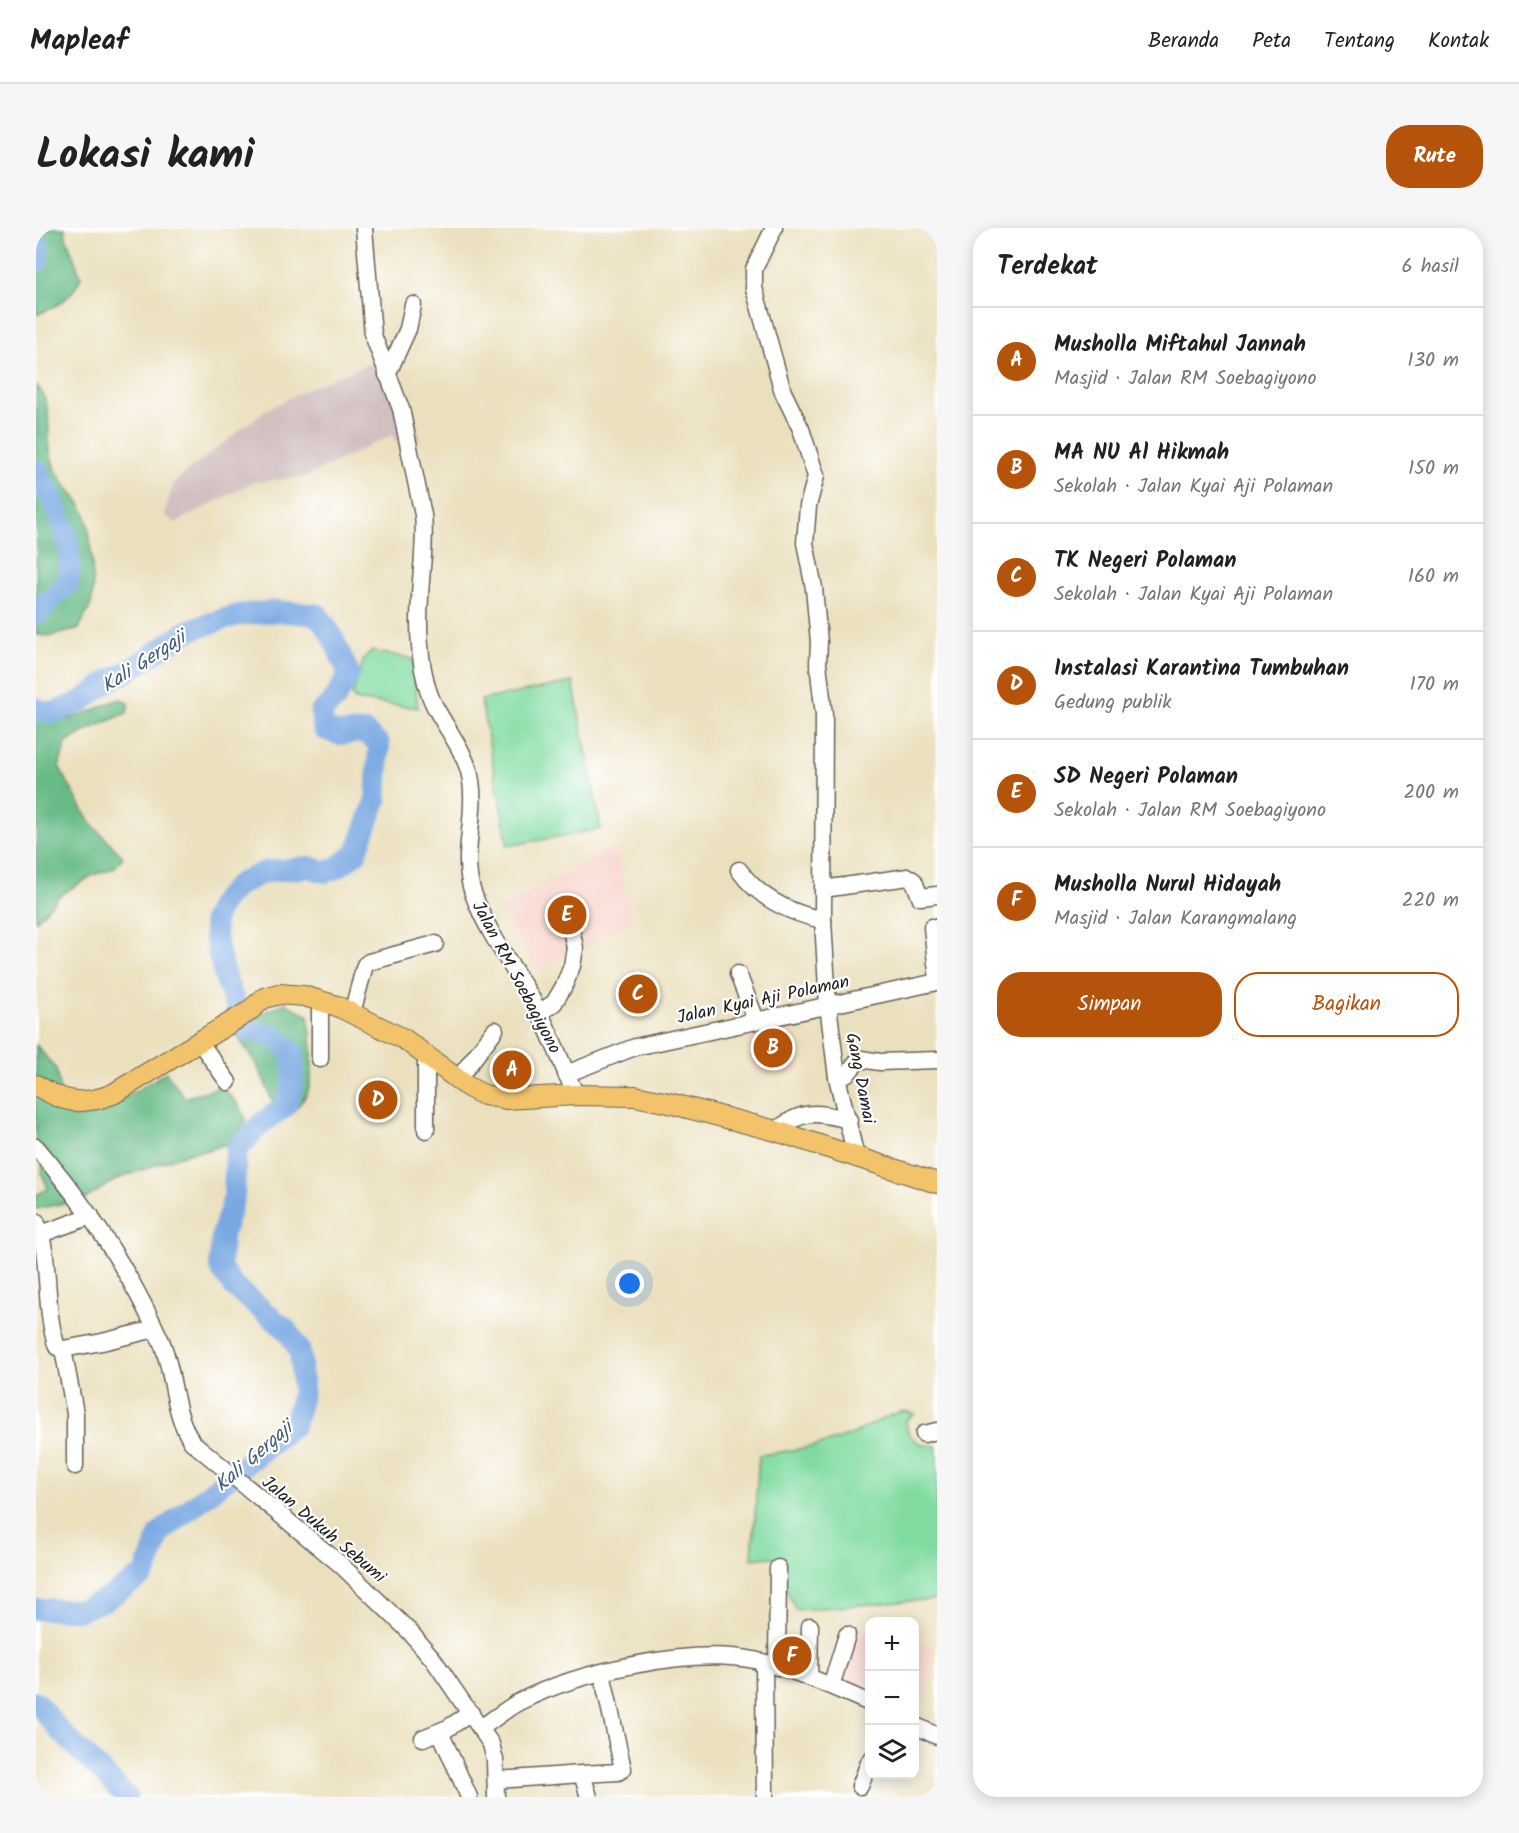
<!DOCTYPE html>
<html lang="id">
<head>
<meta charset="utf-8">
<style>
  body { margin:0; font-family:Kalam,sans-serif; background:#f6f6f6; color:#202124 }
  .controls { position:absolute; right:18px; bottom:18px; display:grid; overflow:hidden; border-radius:12px; box-shadow:0 3px 15px #0003 }
  .controls button { width:54px; height:54px; display:grid; place-items:center; padding:0; border:0; border-bottom:2px solid #e0e0e0; background:#fff; color:#202124; font:30px sans-serif }
  .you { position:absolute; left:594px; top:1056px; width:21px; height:21px; margin:-15px; border:4px solid #fff; border-radius:50%; background:#1a73e8; box-shadow:0 0 0 9px #1a73e833 }
  .badge { display:grid; place-items:center; width:39px; height:39px; border-radius:50%; background:#b45309; color:#fff; font-size:20px; font-weight:700 }
  .pin { position:absolute; translate:-50% -50%; border:3px solid #fff; box-shadow:0 2px 6px #0006 }
  .list { margin:0; padding:0; list-style:none }
  h2 { display:flex; justify-content:space-between; align-items:center; height:78px; margin:0; padding:0 24px; font-size:26px }
  h2 small { font-size:20px; font-weight:400; color:#757577 }
  .list li { display:grid; grid-template-columns:39px 1fr auto; gap:18px; align-items:center; box-sizing:border-box; height:108px; padding:0 24px; border-top:2px solid #e0e0e0 }
  .list b { display:block; font-size:22px; white-space:nowrap }
  .list p { margin:0; font-size:20px; white-space:nowrap; color:#757577 }
  .list em { font-size:20px; font-style:normal; color:#757577 }
  .actions { display:flex; gap:12px; padding:18px 24px }
  .actions a { flex:1; padding:14px 0; border:2px solid #b45309; border-radius:24px; text-align:center; font-size:21px; color:#b45309 }
  .actions .main { background:#b45309; color:#fff }
  .icon { flex:none; width:33px; height:33px; fill:none; stroke:currentColor; stroke-width:2; stroke-linecap:round; stroke-linejoin:round }
  .map { position:relative; flex:none; width:901px; height:1569px; overflow:hidden; border-radius:24px }
  header { display:flex; align-items:center; gap:36px; box-sizing:border-box; height:84px; padding:0 30px; background:#fff; border-bottom:2px solid #e0e0e0 }
  header strong { font-size:28px }
  nav { display:flex; gap:33px; margin-inline-start:auto; font-size:21px }
  .intro { display:flex; align-items:center; justify-content:space-between; box-sizing:border-box; height:144px; padding:0 36px }
  h1 { margin:0; font-size:42px }
  .button { padding:15px 27px; border-radius:24px; background:#b45309; color:#fff; font-size:21px; font-weight:700 }
  main { display:flex; gap:36px; padding:0 36px }
  aside { flex:1; background:#fff; border-radius:24px; box-shadow:0 3px 15px #0003 }
  .map>svg:first-child { display:block }
</style>
</head>
<body>
<header>
<strong>Mapleaf</strong>
<nav><a>Beranda</a><a>Peta</a><a>Tentang</a><a>Kontak</a></nav>
</header>
<div class="intro"><h1>Lokasi kami</h1><a class="button">Rute</a></div>
<main>
<div class="map">
<svg width="901" height="1569" viewBox="0 0 901 1569">
  <rect width="100%" height="100%" fill="#fff"/>
  <filter id="ink" filterUnits="userSpaceOnUse"><feTurbulence type="fractalNoise" baseFrequency=".0167" numOctaves="2"/><feDisplacementMap in="SourceGraphic" scale="12" xChannelSelector="R" yChannelSelector="G"/><feConvolveMatrix kernelMatrix="1 2 1 2 8 2 1 2 1" color-interpolation-filters="sRGB"/></filter>
  <filter id="wash" filterUnits="userSpaceOnUse"><feTurbulence type="fractalNoise" baseFrequency=".008" numOctaves="4" result="noise"/><feDisplacementMap in="SourceGraphic" scale="24" xChannelSelector="R" yChannelSelector="G"/><feGaussianBlur stdDeviation="1.35" result="paint"/><feColorMatrix in="noise" values="0 0 0 0 0 0 0 0 0 0 0 0 0 0 0 0 0 1.4 0 .05"/><feComposite in="paint" operator="in"/></filter>
  <g filter="url(#wash)">
    <rect width="100%" height="100%" fill="#ebe0be"/>
    <g fill="#f7d1c7">
      <polygon points="580,619 596,693 501,743 463,681"/>
      <polygon points="758,793 762,843 717,847 712,796"/>
      <polygon points="815,1399 833,1403 833,1463 802,1455"/>
      <polygon points="879,1413 899,1418 886,1475 879,1473"/>
    </g>
    <polygon fill="#d2bfc0" points="355,127 378,179 384,211 365,221 356,207 269,249 217,254 140,295 128,287 138,254 228,183 275,159"/>
    <g fill="#81dba1" stroke="#4e7c5e" stroke-width="1.5">
      <polygon points="335,423 377,431 382,480 319,472 316,468 328,431"/>
      <polygon points="537,454 565,601 472,618 445,472"/>
      <path d="M869,1183L879,1186L871,1191C867,1209 885,1219 901,1218V1371L760,1382L750,1361L746,1333L736,1329L716,1331L723,1227C753,1223 785,1219 814,1207C832,1200 850,1186 869,1183Z"/>
    </g>
    <g fill="#68bb87" stroke="#426c52" stroke-width="1.5">
      <path d="M0,0H29L30,9L45,49C36,71 21,78 0,87Z"/>
      <path d="M0,156C21,182 7,205 17,235C23,254 41,267 49,285C55,301 59,360 55,376C52,385 46,393 43,401L15,408L0,407Z"/>
      <path d="M85,471L93,475L91,485L50,503L30,515L23,539L54,594L87,629L78,640L57,647L23,668L0,693V490C36,499 55,480 85,471Z"/>
      <path d="M249,775L272,787C276,808 279,843 272,863C269,871 263,877 258,883L235,871C228,846 214,825 198,804L223,787Z"/>
      <path d="M0,817L20,841L27,879C34,880 43,883 50,883C72,884 110,856 130,844L149,870L183,859C196,867 204,877 210,892L196,914L170,923L155,924L81,951L49,971L0,981V967L12,961L6,946L7,921L0,912Z"/>
    </g>
    <g fill="none" stroke-linecap="round" stroke-linejoin="round">
      <g stroke="#78a7e2" stroke-width="22">
        <polyline points="0,15 2,19 2,32 0,32"/>
        <path d="M0,242C16,268 32,300 34,331C35,338 33,347 32,355L0,386"/>
        <polyline points="0,480 4,483 17,485 46,473 73,453 92,443 151,403 185,392 203,387 241,383 282,387 295,406 313,446 300,470 285,484 288,501 303,506 329,504 343,516 340,572 320,625 301,640 289,644 273,639 229,644 203,656 186,674 178,692 180,713 188,746 200,778 213,803 236,807 257,824 257,855 250,878 226,895 200,922 198,969 186,1008 184,1039 198,1059 252,1103 264,1124 267,1163 258,1197 124,1305 109,1346 69,1372 44,1382 0,1381"/>
        <polyline points="0,1474 23,1502 91,1569"/>
      </g>
    </g>
  </g>
  <g filter="url(#ink)">
    <g fill="none" stroke-linecap="round" stroke-linejoin="round">
      <defs>
        <g id="minor">
          <path d="M328,0L337,107L365,181L387,287C390,314 385,342 384,369C382,396 383,428 390,455C398,490 430,517 435,553C441,590 424,628 437,665C452,708 482,744 503,784C517,810 527,840 540,867"/>
          <polyline points="738,0 718,41 718,60 747,164 765,201 780,248 772,278 769,315 778,360 783,414 782,436 788,487 787,692 792,777 801,849 820,929"/>
          <polyline points="351,147 372,101 377,77"/>
          <path d="M703,642C723,670 754,685 787,692"/>
          <polyline points="787,661 872,649 878,653 884,669 901,667"/>
          <polyline points="896,699 901,744"/>
          <polyline points="702,746 720,792"/>
          <polyline points="284,772 284,831"/>
          <polyline points="316,785 329,737 333,734 399,716"/>
          <polyline points="503,785 518,775 528,758 536,738 539,720 534,696"/>
          <polyline points="163,813 192,854"/>
          <polyline points="390,826 390,902"/>
          <polyline points="530,846 599,819 901,754"/>
          <path d="M801,849C819,845 813,838 825,831L844,834L901,832"/>
          <polyline points="422,851 459,802"/>
          <path d="M740,903C766,881 781,884 813,892"/>
          <path d="M0,919C51,978 93,1042 125,1113C139,1145 136,1184 156,1214L304,1336L374,1404L397,1431L455,1516L459,1532L460,1569"/>
          <path d="M0,993C16,1029 7,1080 21,1119L27,1121L66,1114L119,1101"/>
          <polyline points="5,1006 55,988"/>
          <polyline points="27,1121 39,1185 39,1238"/>
          <polyline points="888,1206 901,1203"/>
          <polyline points="728,1436 729,1569"/>
          <polyline points="741,1439 742,1340"/>
          <polyline points="773,1449 774,1398"/>
          <polyline points="795,1458 811,1407"/>
          <polyline points="878,1497 901,1508"/>
          <path d="M445,1500C458,1491 470,1481 483,1474C541,1444 654,1419 718,1432C759,1441 796,1459 834,1475"/>
          <polyline points="404,1504 433,1569"/>
          <polyline points="387,1510 412,1500 435,1485"/>
          <polyline points="546,1546 582,1544 587,1541 566,1445"/>
          <polyline points="460,1552 546,1546 553,1569"/>
          <polyline points="824,1558 834,1532"/>
        </g>
        <path id="major" d="M0,857C28,875 45,878 77,866L212,784L228,770L243,766L268,768L301,778L368,811L432,859L448,867L470,871L540,867L599,868L633,875L740,903L901,955"/>
      </defs>
      <use href="#minor" stroke="#646155" stroke-width="19"/>
      <use href="#major" stroke="#646155" stroke-width="22"/>
      <use href="#minor" stroke="#fff" stroke-width="16"/>
      <use href="#major" stroke="#f2c36a" stroke-width="20"/>
    </g>
  </g>
  <g text-anchor="middle" stroke-width="4.5" stroke-linejoin="round" paint-order="stroke">
    <g font-size="18" fill="#1c1c1c" stroke="#fff">
      <text transform="translate(481 749) rotate(62)" y="6">Jalan RM Soebagiyono</text>
      <text transform="translate(727 771) rotate(-12)" y="6">Jalan Kyai Aji Polaman</text>
      <text transform="translate(825 850) rotate(79)" y="6">Gang Damai</text>
      <text transform="translate(288 1301) rotate(40)" y="6">Jalan Dukuh Sebumi</text>
    </g>
    <g font-size="20" font-style="italic" fill="#455b75" stroke="#fff">
      <text transform="translate(107 433) rotate(-33)" y="7">Kali Gergaji</text>
      <text transform="translate(217 1228) rotate(-41)" y="7">Kali Gergaji</text>
    </g>
  </g>
</svg>
<div class="controls">
<button>+</button>
<button>−</button>
<button><svg class="icon" aria-label="layers" viewBox="0 0 24 24"><path d="M12 4l9 5-9 5-9-5zM3 14l9 5 9-5"/></svg></button>
</div>
<div class="you"></div>
<div class="pin badge" style="left:476px;top:842px">A</div>
<div class="pin badge" style="left:737px;top:820px">B</div>
<div class="pin badge" style="left:602px;top:766px">C</div>
<div class="pin badge" style="left:342px;top:872px">D</div>
<div class="pin badge" style="left:531px;top:687px">E</div>
<div class="pin badge" style="left:756px;top:1428px">F</div>
</div>
<aside>
<h2>Terdekat<small>6 hasil</small></h2>
<ul class="list">
<li><span class="badge">A</span><div><b>Musholla Miftahul Jannah</b><p>Masjid · Jalan RM Soebagiyono</p></div><em>130 m</em></li>
<li><span class="badge">B</span><div><b>MA NU Al Hikmah</b><p>Sekolah · Jalan Kyai Aji Polaman</p></div><em>150 m</em></li>
<li><span class="badge">C</span><div><b>TK Negeri Polaman</b><p>Sekolah · Jalan Kyai Aji Polaman</p></div><em>160 m</em></li>
<li><span class="badge">D</span><div><b>Instalasi Karantina Tumbuhan</b><p>Gedung publik</p></div><em>170 m</em></li>
<li><span class="badge">E</span><div><b>SD Negeri Polaman</b><p>Sekolah · Jalan RM Soebagiyono</p></div><em>200 m</em></li>
<li><span class="badge">F</span><div><b>Musholla Nurul Hidayah</b><p>Masjid · Jalan Karangmalang</p></div><em>220 m</em></li>
</ul>
<div class="actions"><a class="main">Simpan</a><a>Bagikan</a></div>
</aside>
</main>
</body>
</html>
